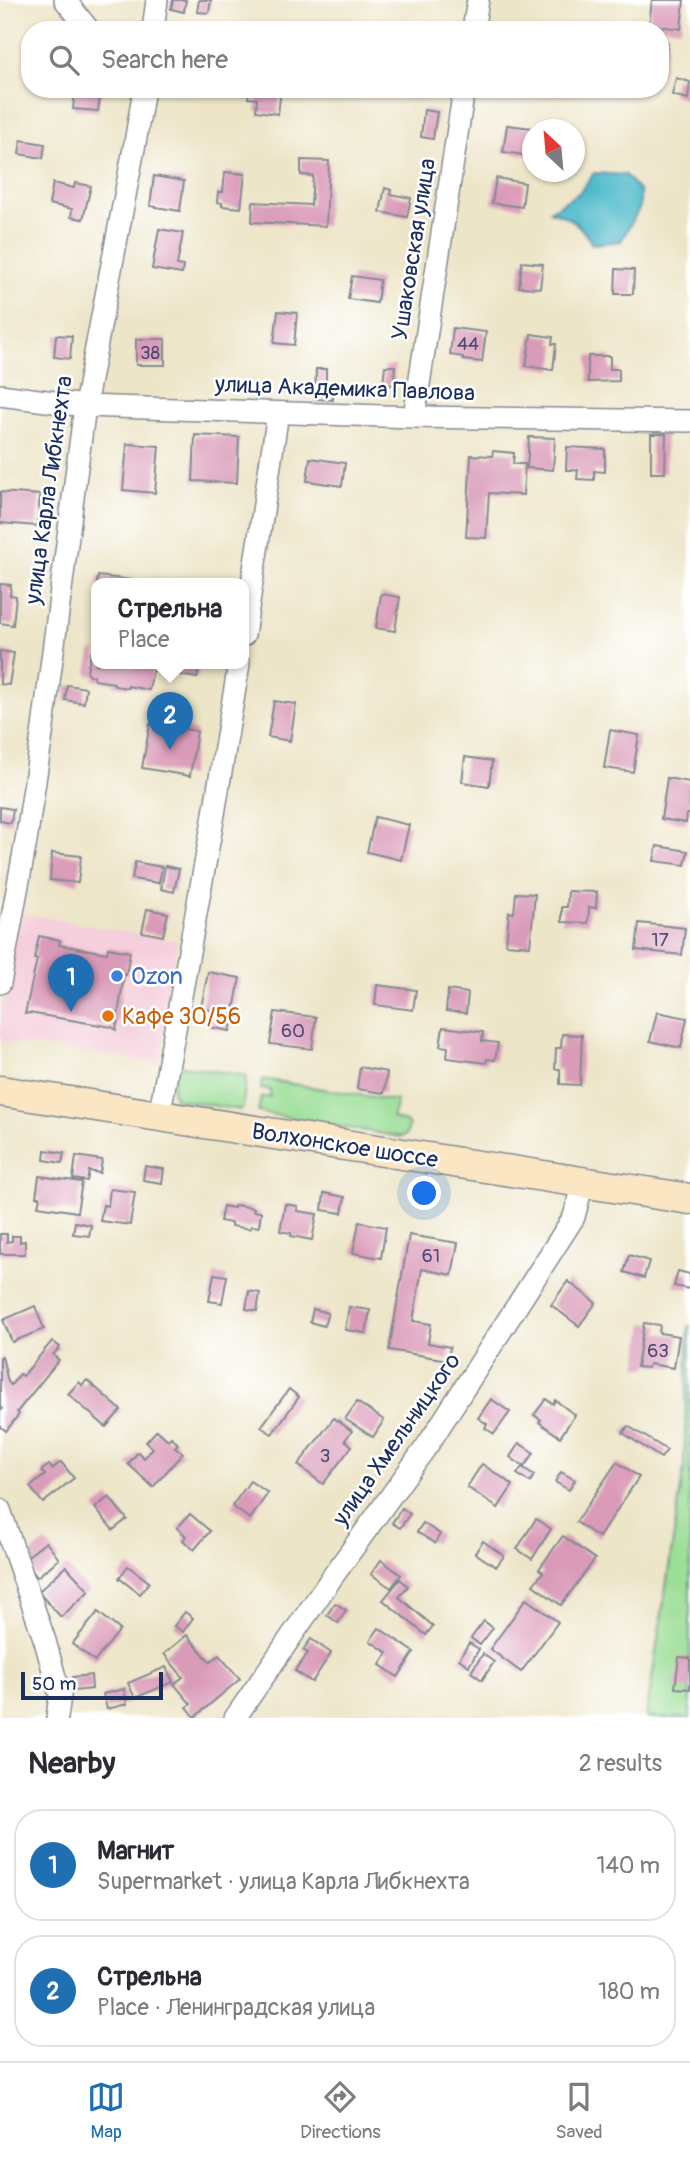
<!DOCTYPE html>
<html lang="en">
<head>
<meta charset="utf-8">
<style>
  body { margin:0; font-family:Pangolin,sans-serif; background:#f2f2f3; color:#2b2b33 }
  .compass { position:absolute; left:522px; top:119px; width:63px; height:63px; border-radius:50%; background:#fff; box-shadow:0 2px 5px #0004; rotate:334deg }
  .scale { position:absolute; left:21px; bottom:18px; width:142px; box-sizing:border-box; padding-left:7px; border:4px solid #1b2f5e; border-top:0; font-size:19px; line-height:24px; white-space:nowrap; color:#1b2f5e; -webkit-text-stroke:5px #fff; paint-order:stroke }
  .you { position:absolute; left:425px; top:1194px; width:24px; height:24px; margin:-18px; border:5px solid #fff; border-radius:50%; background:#1a73e8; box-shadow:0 0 0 10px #1a73e833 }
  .badge { display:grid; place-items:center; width:46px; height:46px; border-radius:50%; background:#1f6fb2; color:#fff; font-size:23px; font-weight:700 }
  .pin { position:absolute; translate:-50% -58px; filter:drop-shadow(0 2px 4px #0008) }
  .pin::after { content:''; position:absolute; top:37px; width:24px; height:21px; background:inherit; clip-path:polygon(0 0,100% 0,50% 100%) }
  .popup { position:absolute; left:91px; top:578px; width:158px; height:91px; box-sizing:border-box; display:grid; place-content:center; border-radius:14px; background:#fff; filter:drop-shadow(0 2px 5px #0005); font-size:23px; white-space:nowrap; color:#7c7c81 }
  .popup b { font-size:26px; color:#2b2b33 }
  .popup::after { content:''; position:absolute; left:50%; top:100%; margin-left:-14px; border:14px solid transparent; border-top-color:#fff }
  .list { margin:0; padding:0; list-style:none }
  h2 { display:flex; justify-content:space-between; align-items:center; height:91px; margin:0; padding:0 28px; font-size:30px }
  h2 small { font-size:23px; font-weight:400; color:#7c7c81 }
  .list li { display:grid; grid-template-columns:46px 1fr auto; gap:21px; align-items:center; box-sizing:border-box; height:112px; margin:0 14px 14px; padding:0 14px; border:2px solid #e1e1e2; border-radius:28px }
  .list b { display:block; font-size:26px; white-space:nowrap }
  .list p { margin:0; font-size:23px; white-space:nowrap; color:#7c7c81 }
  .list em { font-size:23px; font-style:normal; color:#7c7c81 }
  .icon { flex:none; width:38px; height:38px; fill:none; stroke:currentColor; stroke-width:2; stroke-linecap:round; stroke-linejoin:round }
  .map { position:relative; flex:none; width:690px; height:1718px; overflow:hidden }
  .search { position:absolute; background:#fff; box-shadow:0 2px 5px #0004; left:21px; right:21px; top:21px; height:77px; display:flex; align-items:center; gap:18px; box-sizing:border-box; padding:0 24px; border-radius:28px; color:#7c7c81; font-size:26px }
  .sheet { height:343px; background:#fff }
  nav { display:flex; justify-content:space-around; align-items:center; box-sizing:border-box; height:98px; border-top:2px solid #e1e1e2; background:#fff; font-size:19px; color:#7c7c81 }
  nav a { display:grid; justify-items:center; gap:4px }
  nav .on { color:#1f6fb2 }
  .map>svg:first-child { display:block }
</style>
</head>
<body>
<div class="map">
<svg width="690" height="1718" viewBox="0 0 690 1718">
  <rect width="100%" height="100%" fill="#fff"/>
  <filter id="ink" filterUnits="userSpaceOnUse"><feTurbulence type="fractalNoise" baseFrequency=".0143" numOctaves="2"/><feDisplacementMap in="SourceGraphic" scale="14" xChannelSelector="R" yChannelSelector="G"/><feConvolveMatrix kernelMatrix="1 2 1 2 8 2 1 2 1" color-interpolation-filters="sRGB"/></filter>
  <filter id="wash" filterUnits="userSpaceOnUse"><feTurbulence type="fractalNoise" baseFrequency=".00686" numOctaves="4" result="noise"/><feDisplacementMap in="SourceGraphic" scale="28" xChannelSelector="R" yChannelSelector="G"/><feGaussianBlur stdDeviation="1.57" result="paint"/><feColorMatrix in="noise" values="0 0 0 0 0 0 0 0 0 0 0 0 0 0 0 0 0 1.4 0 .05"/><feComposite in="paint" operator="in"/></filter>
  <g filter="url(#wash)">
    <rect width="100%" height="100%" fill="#ede5c8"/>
    <polygon fill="#f5cfdb" points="18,913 177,941 160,1063 0,1041 0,1021"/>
    <g fill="#9bde96" stroke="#5b867a" stroke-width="2">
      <polygon points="176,1065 246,1076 243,1107 240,1110 176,1099 172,1091"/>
      <polygon points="262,1079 397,1101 392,1118 406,1122 409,1126 406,1135 401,1137 258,1112 261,1097 270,1097 270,1090 261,1089"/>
      <polygon points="690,1325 690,1718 646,1718 684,1468 688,1330"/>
    </g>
    <path fill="#4ebaca" stroke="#347494" stroke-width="2" d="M594,173L625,175L640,192V207L621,241L592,244C580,224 573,218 550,211L580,192Z"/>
    <g id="blocks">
      <g fill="#da9bb9">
        <polygon points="173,0 186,0 184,12 171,9"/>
        <polygon points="199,0 211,0 209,13 197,12"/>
        <polygon points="652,0 684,0 681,29 649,25"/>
        <polygon points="189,22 220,26 219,30 188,30"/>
        <polygon points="660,41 668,43 661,75 660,74"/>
        <polygon points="676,78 690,82 688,99 672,95"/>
        <polygon points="75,89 101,91 98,111 73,109"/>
        <polygon points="249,89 281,89 278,114 256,111 257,99 248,98"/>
        <polygon points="424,110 437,112 433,139 421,137"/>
        <polygon points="507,125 532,128 532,156 503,152"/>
        <polygon points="21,140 45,144 43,158 19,154"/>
        <polygon points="301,160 329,161 326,226 252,222 253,202 311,205 313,176 301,175"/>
        <polygon points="225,172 245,174 241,208 222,206 222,203 217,202 218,192 223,192"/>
        <polygon points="154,176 184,181 180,211 150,206"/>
        <polygon points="496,178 525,183 522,207 492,203"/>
        <polygon points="53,183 74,188 75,183 91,186 83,219 71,217 72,209 49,204"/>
        <polygon points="385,188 391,190 390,194 411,198 407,217 380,212"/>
        <polygon points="159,229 183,233 177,265 183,266 182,274 152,269"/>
        <polygon points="522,262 543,264 540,288 519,287"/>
        <polygon points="616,269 634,270 633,294 615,294"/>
        <polygon points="352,276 380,280 377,303 348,299"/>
        <polygon points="278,311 297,313 294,345 274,343"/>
        <polygon points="453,328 486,332 482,362 463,360 463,357 450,355"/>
        <polygon points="531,334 553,337 552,344 556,344 553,370 526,366"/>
        <polygon points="56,335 72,336 70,359 54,357"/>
        <rect x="136" y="339" width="29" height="26"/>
        <polygon points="588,356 610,356 610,369 619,369 619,381 588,382"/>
        <polygon points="385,366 395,366 394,385 383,384"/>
        <polygon points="316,369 326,369 326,390 333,390 333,400 315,399"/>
        <polygon points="651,434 666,434 665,473 651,473"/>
        <polygon points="195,435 239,437 237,483 193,481"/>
        <polygon points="529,437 555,438 553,470 527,468"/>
        <polygon points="127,444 159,446 155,493 123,490"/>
        <polygon points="567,447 605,449 605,472 594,471 594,480 577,479 578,470 566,470"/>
        <polygon points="493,451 514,453 513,464 525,464 523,495 489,493 486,538 466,537 471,455 492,456"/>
        <polygon points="310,458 345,463 342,486 307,481"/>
        <polygon points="0,492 40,495 37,526 0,523"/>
        <polygon points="98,576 132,580 131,584 97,584"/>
        <polygon points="0,584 11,585 10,595 16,596 13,625 0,623"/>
        <polygon points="381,594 400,597 395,631 376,628"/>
        <polygon points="94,650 96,651 96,664 200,664 197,678 153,670 149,690 128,686 128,688 114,686 114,683 94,680 94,676 89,675 87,671 91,653"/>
        <polygon points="0,651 14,653 9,685 0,684"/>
        <polygon points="67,685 86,688 84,703 65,700"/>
        <polygon points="274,701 296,704 290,741 268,737"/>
        <polygon points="150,724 197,731 190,776 142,768"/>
        <polygon points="610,730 639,735 633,772 604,768"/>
        <polygon points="465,757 492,761 489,786 462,782"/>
        <polygon points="667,778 690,782 690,814 687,814 686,823 661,819"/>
        <polygon points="0,807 13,809 11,823 0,821"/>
        <polygon points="375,817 409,825 401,860 367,852"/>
        <polygon points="657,846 688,851 685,865 654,861"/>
        <polygon points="52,853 81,856 78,883 50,880"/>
        <polygon points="135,862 162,867 159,883 132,879"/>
        <polygon points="165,866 179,869 174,892 161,889"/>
        <polygon points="568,891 597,892 596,908 589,907 588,923 562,922 562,907 567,907"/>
        <polygon points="516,893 535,894 530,946 506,944 509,912 514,913"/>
        <polygon points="147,909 168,913 163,936 142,932"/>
        <polygon points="639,923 685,928 682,955 636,950"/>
        <polygon points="39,936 60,940 59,945 107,953 108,948 130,952 126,975 124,974 116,1030 112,1027 29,1013 25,1014 37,959 34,959"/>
        <polygon points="208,972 240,978 230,1031 209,1027 212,1010 201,1008"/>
        <polygon points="377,985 416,990 413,1010 375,1005"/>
        <polygon points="448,990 468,993 466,1013 446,1011"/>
        <polygon points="275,1012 316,1017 312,1049 270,1044"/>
        <polygon points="657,1012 687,1018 681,1048 650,1041"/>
        <polygon points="443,1027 483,1032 482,1041 498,1043 495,1060 487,1059 486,1063 447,1058 448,1047 440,1046"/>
        <polygon points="562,1034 582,1035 580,1085 560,1084 560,1069 555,1069 556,1048 561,1048"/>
        <polygon points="360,1067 387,1072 384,1093 357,1089"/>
        <polygon points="45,1150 64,1153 62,1163 44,1160"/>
        <polygon points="76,1156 102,1160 100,1173 89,1171 87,1181 73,1179"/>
        <polygon points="145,1166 164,1169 162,1183 143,1180"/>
        <polygon points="39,1176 82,1182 77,1212 38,1206 40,1197 36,1197"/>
        <polygon points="110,1189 135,1192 130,1225 100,1221 103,1205 108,1206"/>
        <polygon points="324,1193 345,1197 342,1213 322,1210"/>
        <polygon points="285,1204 298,1206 297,1211 317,1214 312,1240 291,1236 291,1233 280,1231"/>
        <polygon points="235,1205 254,1208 253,1211 261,1212 259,1227 251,1226 250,1229 231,1226 231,1223 220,1221 223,1206 234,1208"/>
        <polygon points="75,1222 91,1225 89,1236 73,1234"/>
        <polygon points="359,1222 386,1227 381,1258 353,1253"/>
        <polygon points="0,1234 7,1234 7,1242 12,1241 12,1236 20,1236 20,1242 25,1241 25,1254 0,1254"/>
        <polygon points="409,1235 458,1243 452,1275 422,1269 413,1321 431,1324 428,1343 450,1347 448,1360 389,1350"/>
        <polygon points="629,1255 649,1261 644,1278 624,1272"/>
        <polygon points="678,1271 690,1274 690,1289 674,1286"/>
        <polygon points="214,1274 227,1276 222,1303 209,1301"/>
        <polygon points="568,1281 596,1303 579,1326 551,1305"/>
        <polygon points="249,1291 260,1293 257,1311 246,1309"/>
        <polygon points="35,1306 44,1329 12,1342 3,1320"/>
        <polygon points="349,1307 370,1310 366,1333 345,1330"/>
        <polygon points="313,1309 328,1313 324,1326 310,1322"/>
        <polygon points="644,1323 660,1325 659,1333 679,1336 674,1368 649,1364 648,1368 637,1367"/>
        <polygon points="52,1341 60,1347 53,1355 59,1360 17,1412 19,1414 6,1431 0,1426 0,1412 2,1409 0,1407 0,1357 2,1356 8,1382 11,1385 20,1374 23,1376"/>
        <polygon points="87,1380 121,1410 106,1427 68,1394 79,1382 82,1385"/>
        <polygon points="289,1389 299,1397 272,1434 261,1427"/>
        <polygon points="491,1399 510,1412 494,1434 485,1428 487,1424 478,1418"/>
        <polygon points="546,1399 553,1404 555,1400 575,1415 560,1437 539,1422 541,1420 534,1415"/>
        <polygon points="357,1402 384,1420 373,1437 345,1419"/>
        <polygon points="334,1418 352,1431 345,1440 352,1446 323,1484 298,1465"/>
        <polygon points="628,1426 667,1450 661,1458 623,1433"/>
        <polygon points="157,1430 168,1440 171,1437 178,1444 175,1447 183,1453 153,1487 128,1464 138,1452 144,1458 153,1448 146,1442"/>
        <polygon points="519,1443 534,1453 524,1467 510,1457"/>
        <polygon points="61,1462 74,1478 43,1503 30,1487 45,1475 41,1471 49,1465 52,1469"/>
        <polygon points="617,1462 639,1477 599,1537 576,1522"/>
        <polygon points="482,1464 513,1485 498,1508 467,1487"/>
        <polygon points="522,1467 534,1475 530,1482 517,1474"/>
        <polygon points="561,1472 575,1480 569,1490 555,1482"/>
        <polygon points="250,1481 268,1493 250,1519 232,1506"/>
        <polygon points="109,1497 127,1519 113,1530 95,1508"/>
        <polygon points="402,1508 410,1514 400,1528 392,1523"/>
        <polygon points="190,1514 210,1531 194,1550 183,1540 186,1536 177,1528"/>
        <polygon points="536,1519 551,1529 532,1559 517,1549"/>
        <polygon points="423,1523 440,1534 435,1543 417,1532"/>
        <polygon points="563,1536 595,1559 561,1605 533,1585 543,1572 539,1569"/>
        <polygon points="483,1541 504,1556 496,1567 475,1553"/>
        <polygon points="46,1542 59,1559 37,1577 23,1560"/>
        <polygon points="381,1560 401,1575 391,1588 371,1574"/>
        <polygon points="66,1566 89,1591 61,1617 38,1592"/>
        <polygon points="128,1566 149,1582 140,1594 119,1578"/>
        <polygon points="400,1579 408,1586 399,1597 433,1626 426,1635 383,1600"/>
        <polygon points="526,1599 558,1622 521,1672 490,1649"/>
        <polygon points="335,1603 346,1610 338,1623 327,1615"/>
        <polygon points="98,1612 120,1630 95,1661 72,1644"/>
        <polygon points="185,1612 193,1618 183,1632 174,1626"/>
        <polygon points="484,1621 493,1628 480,1645 471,1638"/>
        <polygon points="379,1628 414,1652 398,1677 380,1665 388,1653 370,1641"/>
        <polygon points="187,1635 210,1662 219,1655 240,1679 195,1717 187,1707 191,1704 174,1684 183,1677 164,1654"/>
        <polygon points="311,1639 331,1653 312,1682 295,1671 308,1653 303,1650"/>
        <polygon points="469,1643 479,1649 469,1666 459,1659"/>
        <polygon points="483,1654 494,1662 482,1680 471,1672"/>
        <polygon points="679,1657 690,1658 690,1689 675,1688"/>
        <polygon points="166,1667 173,1682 135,1698 128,1683"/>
        <polygon points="91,1675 92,1689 74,1691 73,1677"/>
        <polygon points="124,1689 127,1704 107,1709 103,1694"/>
      </g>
    </g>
  </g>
  <g filter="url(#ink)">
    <use href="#blocks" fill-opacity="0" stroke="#848a93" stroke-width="2"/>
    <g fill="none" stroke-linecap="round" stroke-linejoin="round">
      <defs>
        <g id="minor">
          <polyline points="65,0 89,30"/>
          <polyline points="153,30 157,0"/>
          <polyline points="473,30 478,0"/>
          <polyline points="0,395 85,406 414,417 690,421"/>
          <polyline points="414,417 464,89"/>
          <polyline points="244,635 278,413"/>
          <polyline points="0,983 26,841 43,728 85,406 135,143 144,89"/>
          <polyline points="159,1117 213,820 239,664"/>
          <polyline points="0,1510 45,1641 60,1695 57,1718"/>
          <polyline points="235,1718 333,1576 429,1443 574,1217 583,1182"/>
        </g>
        <polyline id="secondary" points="0,1091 690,1199"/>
      </defs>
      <use href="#minor" stroke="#848a93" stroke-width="24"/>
      <use href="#secondary" stroke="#848a93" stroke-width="33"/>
      <use href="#minor" stroke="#fff" stroke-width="21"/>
      <use href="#secondary" stroke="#fbe6c4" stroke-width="30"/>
    </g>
  </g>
  <circle fill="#3f7fe0" stroke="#fff" stroke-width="2.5" cx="117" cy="976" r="7"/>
  <circle fill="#e8710a" stroke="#fff" stroke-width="2.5" cx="108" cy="1016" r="7"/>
  <g text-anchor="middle" stroke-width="5" stroke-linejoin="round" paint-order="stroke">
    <g font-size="19" fill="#4b4a75">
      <text x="468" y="350">44</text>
      <text x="150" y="359">38</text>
      <text x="660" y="946">17</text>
      <text x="293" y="1037">60</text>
      <text x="431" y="1262">61</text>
      <text x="658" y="1357">63</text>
      <text x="325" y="1462">3</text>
    </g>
    <g font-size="23" fill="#1b2f5e" stroke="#fff">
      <text transform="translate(413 249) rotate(-81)" y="8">Ушаковская улица</text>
      <text transform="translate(345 388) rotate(2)" y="8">улица Академика Павлова</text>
      <text transform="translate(48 490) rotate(-82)" y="8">улица Карла Либкнехта</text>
      <text transform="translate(345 1145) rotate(9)" y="8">Волхонское шоссе</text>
      <text transform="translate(396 1439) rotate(-55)" y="8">улица Хмельницкого</text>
    </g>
    <g font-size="23" fill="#366cbe" stroke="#fff" text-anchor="start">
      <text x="131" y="984">Ozon</text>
    </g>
    <g font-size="23" fill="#c56008" stroke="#fff" text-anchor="start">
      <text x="122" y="1024">Кафе 30/56</text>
    </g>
  </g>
</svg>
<svg class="compass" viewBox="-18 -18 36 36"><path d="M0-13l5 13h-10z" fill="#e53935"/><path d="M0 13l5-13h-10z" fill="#7c7c81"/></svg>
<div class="scale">50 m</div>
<div class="you"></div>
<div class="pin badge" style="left:71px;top:1012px">1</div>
<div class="pin badge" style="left:170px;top:750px">2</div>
<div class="popup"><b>Стрельна</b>Place</div>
<div class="search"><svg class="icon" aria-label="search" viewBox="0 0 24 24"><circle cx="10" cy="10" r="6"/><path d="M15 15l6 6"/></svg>Search here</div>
</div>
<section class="sheet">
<h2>Nearby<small>2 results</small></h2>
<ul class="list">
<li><span class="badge">1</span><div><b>Магнит</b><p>Supermarket · улица Карла Либкнехта</p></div><em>140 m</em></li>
<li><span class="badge">2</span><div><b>Стрельна</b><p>Place · Ленинградская улица</p></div><em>180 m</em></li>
</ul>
</section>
<nav>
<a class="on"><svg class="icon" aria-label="map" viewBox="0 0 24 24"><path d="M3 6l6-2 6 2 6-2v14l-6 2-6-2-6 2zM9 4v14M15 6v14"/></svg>Map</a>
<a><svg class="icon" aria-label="directions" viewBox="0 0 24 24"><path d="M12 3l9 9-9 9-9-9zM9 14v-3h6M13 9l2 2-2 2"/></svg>Directions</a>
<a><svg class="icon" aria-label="saved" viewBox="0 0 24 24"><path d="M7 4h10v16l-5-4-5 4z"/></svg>Saved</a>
</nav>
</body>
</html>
